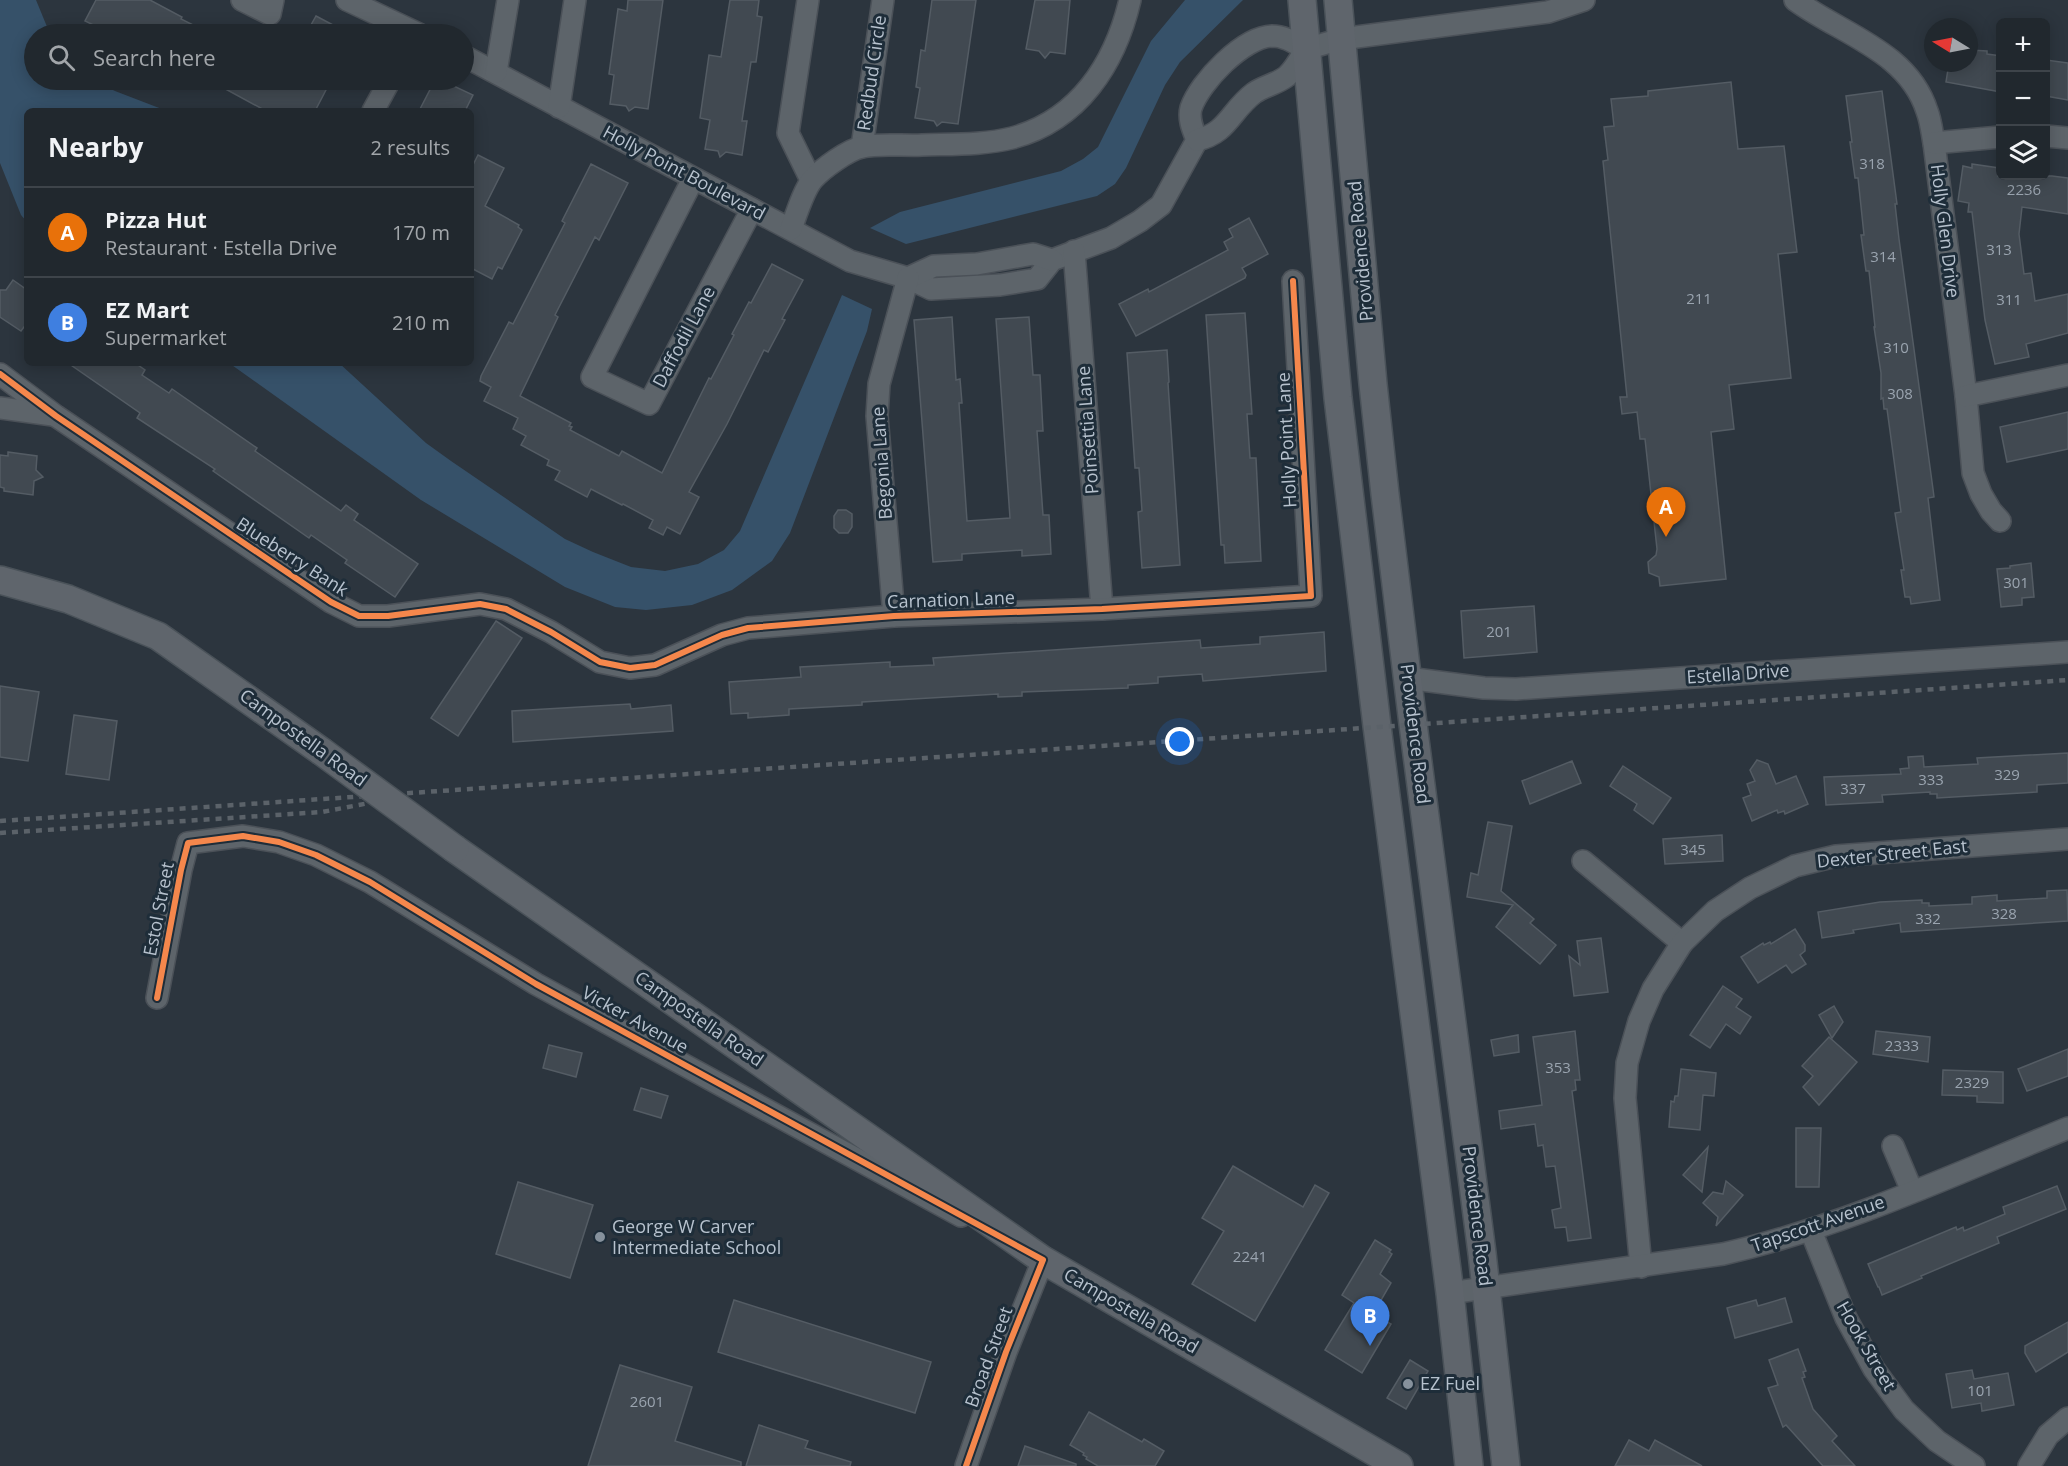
<!DOCTYPE html>
<html lang="en">
<head>
<meta charset="utf-8">
<style>
  body { margin:0; font-family:"Open Sans",sans-serif; background:#293036; color:#f1f3f6 }
  .controls { position:absolute; right:18px; top:18px; display:grid; overflow:hidden; border-radius:9px; box-shadow:0 3px 15px #0003 }
  .controls button { width:54px; height:54px; display:grid; place-items:center; padding:0; border:0; border-bottom:2px solid #3e444a; background:#21282e; color:#f1f3f6; font:30px sans-serif }
  .compass { position:absolute; left:1924px; top:18px; width:54px; height:54px; border-radius:50%; background:#21282e; box-shadow:0 3px 15px #0003; rotate:280deg }
  .you { position:absolute; left:1180px; top:742px; width:21px; height:21px; margin:-15px; border:4px solid #fff; border-radius:50%; background:#1a73e8; box-shadow:0 0 0 9px #1a73e833 }
  .badge { display:grid; place-items:center; width:39px; height:39px; border-radius:50%; background:#db2777; color:#fff; font-size:20px; font-weight:700 }
  .pin { position:absolute; translate:-50% -50px; filter:drop-shadow(0 2px 3px #0008) }
  .pin::after { content:''; position:absolute; top:32px; width:21px; height:18px; background:inherit; clip-path:polygon(0 0,100% 0,50% 100%) }
  .list { margin:0; padding:0; list-style:none }
  h2 { display:flex; justify-content:space-between; align-items:center; height:78px; margin:0; padding:0 24px; font-size:26px }
  h2 small { font-size:20px; font-weight:400; color:#a2a6aa }
  .list li { display:grid; grid-template-columns:39px 1fr auto; gap:18px; align-items:center; box-sizing:border-box; height:90px; padding:0 24px; border-top:2px solid #3e444a }
  .list b { display:block; font-size:22px; white-space:nowrap }
  .list p { margin:0; font-size:20px; white-space:nowrap; color:#a2a6aa }
  .list em { font-size:20px; font-style:normal; color:#a2a6aa }
  .icon { flex:none; width:33px; height:33px; fill:none; stroke:currentColor; stroke-width:2; stroke-linecap:round; stroke-linejoin:round }
  .map { position:relative; flex:none; width:2068px; height:1466px; overflow:hidden }
  .search { position:absolute; background:#21282e; box-shadow:0 3px 15px #0003; left:24px; top:24px; width:450px; height:66px; display:flex; align-items:center; gap:15px; box-sizing:border-box; padding:0 21px; border-radius:33px; color:#a2a6aa; font-size:22px }
  .panel { position:absolute; background:#21282e; box-shadow:0 3px 15px #0003; left:24px; top:108px; width:450px; height:258px; border-radius:9px }
  .map>svg:first-child { display:block }
</style>
</head>
<body>
<div class="map">
<svg width="2068" height="1466" viewBox="0 0 2068 1466">
  <rect width="100%" height="100%" fill="#2c353e"/>
  <g fill="#365169">
    <polygon points="0,0 36,0 50,34 34,34 34,80 93,80 115,91 167,111 27,111 27,222 21,215 0,163"/>
    <polygon points="1185,0 1243,0 1180,62 1165,85 1126,168 1115,184 1097,196 906,244 870,228 900,212 1061,171 1083,159 1098,147 1151,41"/>
    <polygon points="842,295 872,309 867,331 790,533 772,561 732,590 692,605 646,610 615,607 565,587 421,500 229,363 339,363 426,443 451,461 565,539 593,552 631,567 665,571 698,564 724,550 740,531"/>
  </g>
  <g fill="#414951" stroke="#545c64" stroke-width="1.5">
    <polygon points="96,0 150,0 182,17 181,19 211,34 112,34 85,21"/>
    <polygon points="628,0 663,0 648,109 635,107 629,111 626,106 610,104 614,75 609,74 618,9 627,11"/>
    <polygon points="730,0 759,0 757,16 762,17 756,62 751,62 742,121 747,121 742,155 726,152 720,157 718,151 705,149 710,120 700,118 709,55 721,57"/>
    <polygon points="932,0 976,0 958,124 942,122 937,126 934,121 915,118 920,88 916,87 921,50 925,51"/>
    <polygon points="1035,0 1070,0 1065,54 1050,52 1045,58 1039,51 1026,49"/>
    <polygon points="316,16 350,34 306,34"/>
    <polygon points="1969,50 1987,51 1987,54 2001,56 2001,92 1946,82 1949,63 1969,63"/>
    <polygon points="2046,60 2068,63 2068,100 2046,96"/>
    <polygon points="209,80 316,80 328,86 315,111 266,111"/>
    <polygon points="435,80 441,80 473,95 465,111 419,111"/>
    <polygon points="1731,82 1738,149 1784,146 1797,252 1778,254 1791,378 1729,385 1734,429 1711,432 1726,579 1660,586 1659,577 1649,573 1648,562 1656,555 1657,549 1645,439 1640,439 1637,412 1622,414 1620,397 1627,397 1603,161 1608,160 1604,127 1614,126 1611,99 1648,96 1648,91"/>
    <polygon points="1882,91 1897,204 1895,204 1899,239 1933,489 1934,497 1928,498 1940,600 1911,604 1910,597 1905,597 1901,570 1904,570 1895,513 1901,512 1887,409 1884,409 1883,398 1881,399 1881,373 1874,327 1875,327 1869,271 1866,271 1861,235 1864,235 1858,178 1855,178 1850,142 1852,142 1846,96"/>
    <polygon points="478,155 504,168 485,206 519,225 518,227 522,230 502,269 498,267 492,279 471,268 471,169"/>
    <polygon points="591,164 628,183 599,240 595,237 555,315 558,317 520,396 571,423 569,426 572,427 570,430 619,456 622,451 662,473 709,378 711,379 734,335 732,334 749,302 751,303 772,264 803,280 782,319 785,320 768,352 764,350 727,424 689,492 699,497 680,534 667,527 663,535 649,528 653,520 623,504 622,505 591,489 587,497 555,480 560,471 547,465 549,460 521,445 526,436 513,429 518,418 484,401 491,387 480,381 481,376 509,322 513,324 565,223 562,221"/>
    <polygon points="1972,164 1999,168 1998,176 2052,176 2068,178 2068,214 2022,207 2019,234 2024,274 2031,273 2035,301 2068,294 2068,333 2026,344 2029,357 1995,364 1985,320 1972,212 1968,212 1969,203 1958,201 1963,166 1972,168"/>
    <polygon points="1249,218 1268,254 1242,268 1246,275 1245,278 1136,336 1119,304 1148,289 1149,292 1228,250 1224,242 1233,237 1229,229"/>
    <polygon points="13,280 27,290 27,323 21,331 0,317 0,290 6,290"/>
    <polygon points="1245,313 1252,414 1247,414 1250,458 1256,458 1261,561 1225,563 1224,545 1221,545 1206,315"/>
    <polygon points="952,317 956,380 960,379 962,403 959,403 967,521 1010,518 996,319 1029,317 1033,375 1040,375 1043,431 1037,431 1043,515 1049,515 1051,554 1022,556 1022,550 962,554 962,560 933,562 914,320"/>
    <polygon points="1167,350 1169,382 1168,383 1180,565 1142,568 1138,512 1142,511 1139,468 1135,468 1127,353"/>
    <polygon points="68,363 135,363 145,370 142,375 169,393 172,389 257,448 255,451 265,458 341,511 346,505 358,514 354,520 418,564 395,597 345,563 347,560 311,535 309,538 213,471 215,469 137,418 140,413"/>
    <polygon points="2068,412 2068,449 2007,462 2000,427"/>
    <polygon points="8,452 37,456 36,470 43,477 34,481 33,495 4,491 4,488 0,487 0,455 8,456"/>
    <polygon points="838,510 846,510 852,514 852,527 848,533 839,533 834,528 834,516"/>
    <polygon points="2031,563 2034,597 2022,598 2022,605 2001,607 1997,569 2010,568 2010,566"/>
    <polygon points="1534,606 1537,652 1464,658 1461,611"/>
    <polygon points="496,621 522,638 458,736 431,718"/>
    <polygon points="1324,632 1326,671 1203,681 1202,674 1158,677 1158,683 1128,685 1128,688 1022,692 1022,696 998,697 998,694 862,702 862,705 789,709 789,715 748,718 748,713 731,714 729,682 801,677 800,667 890,662 890,667 934,665 933,658 1200,640 1201,648 1260,644 1260,637"/>
    <polygon points="0,686 39,692 28,761 0,757"/>
    <polygon points="630,704 631,709 671,705 673,731 513,742 512,711"/>
    <polygon points="74,715 117,721 109,780 66,774"/>
    <polygon points="2068,753 2068,783 2037,785 2037,792 1937,798 1937,794 1930,794 1930,792 1882,795 1883,802 1826,805 1824,777 1901,774 1900,769 1909,768 1908,757 1923,756 1924,767 1978,764 1977,758"/>
    <polygon points="1757,760 1768,764 1776,784 1796,776 1808,804 1785,814 1784,811 1778,813 1777,810 1752,821 1743,798 1751,795 1747,784 1755,781 1750,770"/>
    <polygon points="1572,761 1581,783 1530,804 1522,781"/>
    <polygon points="1623,766 1671,798 1653,824 1634,810 1637,804 1610,786"/>
    <polygon points="1488,822 1512,826 1501,891 1534,919 1530,923 1556,945 1540,964 1496,927 1513,905 1467,897 1471,873 1478,875"/>
    <polygon points="1722,835 1723,861 1665,864 1663,839"/>
    <polygon points="2067,890 2068,921 1901,932 1900,923 1853,930 1854,933 1822,938 1818,912 1880,902 1922,900 1922,903 1929,903 1929,906 1972,904 1972,897 1997,895 1997,901 2047,898 2047,891"/>
    <polygon points="1795,929 1805,945 1805,951 1800,955 1806,964 1792,973 1786,965 1758,983 1741,957 1763,943 1764,945 1770,942 1771,944"/>
    <polygon points="1601,938 1608,992 1574,996 1569,956 1580,965 1577,941"/>
    <polygon points="1723,986 1742,999 1736,1007 1751,1017 1740,1034 1726,1024 1710,1048 1690,1035"/>
    <polygon points="1834,1006 1843,1022 1832,1038 1819,1015"/>
    <polygon points="1575,1031 1580,1080 1575,1080 1576,1090 1572,1091 1591,1238 1568,1241 1566,1227 1555,1228 1552,1210 1561,1208 1555,1166 1546,1167 1543,1145 1538,1146 1535,1124 1501,1129 1499,1111 1542,1105 1533,1037"/>
    <polygon points="1876,1031 1930,1037 1928,1062 1873,1054"/>
    <polygon points="1518,1035 1519,1052 1494,1056 1491,1040"/>
    <polygon points="1829,1037 1857,1062 1819,1105 1803,1087 1813,1076 1802,1066"/>
    <polygon points="549,1045 582,1053 576,1077 543,1068"/>
    <polygon points="2068,1049 2068,1076 2027,1091 2018,1069"/>
    <polygon points="1681,1069 1716,1073 1714,1096 1703,1095 1700,1130 1669,1127 1671,1101 1674,1102 1675,1096 1678,1096"/>
    <polygon points="1943,1070 2003,1072 2003,1103 1977,1102 1977,1096 1942,1095"/>
    <polygon points="641,1088 668,1096 661,1118 634,1110"/>
    <polygon points="1796,1128 1821,1128 1819,1187 1796,1187"/>
    <polygon points="1708,1147 1702,1192 1683,1175"/>
    <polygon points="1233,1166 1303,1207 1315,1185 1329,1193 1255,1321 1192,1284 1224,1231 1202,1218"/>
    <polygon points="1726,1181 1743,1195 1716,1226 1718,1217 1703,1203 1713,1192 1723,1194"/>
    <polygon points="518,1182 593,1205 570,1278 496,1254"/>
    <polygon points="2057,1186 2066,1209 1997,1237 1999,1243 1921,1276 1922,1278 1882,1295 1879,1287 1878,1287 1868,1264 1956,1227 1957,1230 1963,1227 1964,1231 2005,1214 2003,1207"/>
    <polygon points="1375,1240 1391,1250 1389,1252 1392,1254 1380,1274 1391,1283 1373,1314 1391,1324 1362,1373 1325,1350 1354,1303 1342,1295"/>
    <polygon points="1785,1298 1792,1322 1735,1338 1727,1308 1756,1300 1758,1306"/>
    <polygon points="734,1300 931,1362 915,1413 718,1352"/>
    <polygon points="2068,1322 2068,1352 2036,1372 2025,1353 2025,1346"/>
    <polygon points="1798,1349 1806,1371 1803,1372 1805,1377 1802,1378 1813,1409 1837,1436 1832,1441 1855,1466 1823,1466 1786,1425 1783,1427 1768,1388 1778,1385 1769,1360"/>
    <polygon points="1410,1360 1428,1371 1406,1409 1387,1398"/>
    <polygon points="620,1365 692,1387 675,1441 741,1462 741,1466 588,1466"/>
    <polygon points="1972,1370 1974,1379 2008,1373 2014,1405 1982,1411 1981,1403 1952,1408 1946,1374"/>
    <polygon points="1089,1412 1142,1442 1144,1439 1164,1451 1155,1466 1098,1466 1086,1459 1087,1457 1083,1455 1084,1453 1070,1445"/>
    <polygon points="759,1425 808,1441 805,1448 851,1462 850,1466 746,1466"/>
    <polygon points="1629,1440 1649,1451 1655,1440 1702,1466 1615,1466"/>
    <polygon points="1025,1446 1076,1464 1076,1466 1018,1466"/>
  </g>
  <g fill="none" stroke-linecap="round" stroke-linejoin="round">
    <defs>
      <g id="minor">
        <polyline points="242,0 270,14 273,0"/>
        <polyline points="347,0 419,34"/>
        <polyline points="808,0 788,133 811,180"/>
        <path d="M1795,0C1841,34 1908,51 1927,111C1931,121 1932,133 1934,143L1966,396L1973,473L1981,494L1991,511L2000,521"/>
        <polyline points="1306,49 1341,39 1548,12 1584,0"/>
        <path d="M464,56L850,261L908,278L931,289L1000,285L1037,279L1052,260L1111,238L1140,221L1161,205L1197,140C1193,130 1188,119 1191,108C1200,82 1243,37 1272,36C1285,36 1295,43 1306,49"/>
        <polyline points="496,72 508,0"/>
        <polyline points="559,107 575,0"/>
        <polyline points="373,111 390,80"/>
        <polyline points="2046,136 2068,138"/>
        <path d="M1197,140C1228,133 1230,111 1254,93C1264,86 1277,84 1287,76C1295,69 1301,57 1306,49"/>
        <polyline points="1934,143 2000,137"/>
        <polyline points="862,147 883,0"/>
        <polyline points="693,179 592,377 649,404 752,209"/>
        <path d="M791,229C796,215 804,189 813,179C823,168 848,150 862,147C877,143 905,146 922,145C950,144 985,145 1012,138C1079,120 1115,64 1130,0"/>
        <polyline points="1074,251 1102,609"/>
        <polyline points="908,278 934,266 977,264 1033,254 1052,260"/>
        <polyline points="0,374 56,416 331,602 359,616 388,616 480,604 506,609 551,632 600,662 630,668 655,665 722,635 748,628 894,616 1102,609 1311,596 1293,281"/>
        <polyline points="1966,396 2068,375"/>
        <polyline points="0,408 53,415"/>
        <polyline points="894,616 877,416 879,384 908,278"/>
        <polyline points="1407,678 1484,688 1516,689 2068,652"/>
        <polyline points="1583,861 1682,943"/>
        <polyline points="157,998 181,870 188,843 243,836 279,842 316,855 370,882 536,984 961,1216"/>
        <polyline points="1893,1146 1912,1191"/>
        <polyline points="1811,1231 1846,1318 1874,1369 1904,1410 1937,1441 1974,1466"/>
        <polyline points="1641,1267 1625,1098 1627,1063 1639,1021 1653,989 1682,943 1715,911 1750,888 1795,866 1836,856 2068,839"/>
        <path d="M1450,1293L1723,1254C1842,1227 1955,1174 2068,1128"/>
        <polyline points="966,1466 1006,1352 1043,1260 1031,1253"/>
        <polyline points="2029,1466 2048,1435 2068,1418"/>
      </g>
      <g id="major">
        <polyline points="1302,0 1338,398 1377,726 1450,1293 1469,1466"/>
        <polyline points="1338,0 1373,384 1385,494 1413,724 1482,1253 1506,1466"/>
        <polyline points="0,580 68,599 158,636 321,751"/>
        <polyline points="455,849 1043,1260 1399,1466"/>
      </g>
    </defs>
    <use href="#minor" stroke="#4b5158" stroke-width="24"/>
    <use href="#major" stroke="#4a5259" stroke-width="30"/>
    <use href="#minor" stroke="#5d646a" stroke-width="21"/>
    <use href="#major" stroke="#5f656c" stroke-width="27"/>
    <g stroke="#5b6269" stroke-width="4.5" stroke-dasharray="6 6" stroke-linecap="butt">
      <polyline points="0,821 2068,680"/>
      <polyline points="0,833 322,812 369,803"/>
    </g>
    <defs>
      <polyline id="major-bridge" points="321,751 455,849"/>
    </defs>
    <use href="#major-bridge" stroke="#4a5259" stroke-width="30" stroke-linecap="butt"/>
    <use href="#major-bridge" stroke="#5f656c" stroke-width="27"/>
    <defs>
      <g id="cycleway">
        <polyline points="0,374 56,416 331,602 359,616 388,616 480,604 506,609 551,632 600,662 630,668 655,665 722,635 748,628 894,616 1102,609 1311,596 1293,281"/>
        <polyline points="157,998 181,870 188,843 243,836 279,842 316,855 370,882 536,984 1043,1260 1006,1352 966,1466"/>
      </g>
    </defs>
    <use href="#cycleway" stroke="#1e2d39" stroke-width="10"/>
    <use href="#cycleway" stroke="#f5874c" stroke-width="6"/>
  </g>
  <g fill="#86919c" stroke="#1e2d39" stroke-width="2">
    <circle cx="600" cy="1237" r="6"/>
    <circle cx="1408" cy="1384" r="6"/>
  </g>
  <g text-anchor="middle" stroke-width="6" stroke-linejoin="round" paint-order="stroke">
    <g font-size="15" fill="#9aa4af">
      <text x="1872" y="169">318</text>
      <text x="2024" y="195">2236</text>
      <text x="1999" y="255">313</text>
      <text x="1883" y="262">314</text>
      <text x="1699" y="304">211</text>
      <text x="2009" y="305">311</text>
      <text x="1896" y="353">310</text>
      <text x="1900" y="399">308</text>
      <text x="2016" y="588">301</text>
      <text x="1499" y="637">201</text>
      <text x="2007" y="780">329</text>
      <text x="1931" y="785">333</text>
      <text x="1853" y="794">337</text>
      <text x="1693" y="855">345</text>
      <text x="2004" y="919">328</text>
      <text x="1928" y="924">332</text>
      <text x="1902" y="1051">2333</text>
      <text x="1558" y="1073">353</text>
      <text x="1972" y="1088">2329</text>
      <text x="1250" y="1262">2241</text>
      <text x="1980" y="1396">101</text>
      <text x="647" y="1407">2601</text>
    </g>
    <g font-size="18" fill="#b7c2ce" stroke="#1e2d39">
      <text transform="translate(872 73) rotate(-82)" y="6">Redbud Circle</text>
      <text transform="translate(684 173) rotate(28)" y="6">Holly Point Boulevard</text>
      <text transform="translate(1945 231) rotate(83)" y="6">Holly Glen Drive</text>
      <text transform="translate(1361 251) rotate(-95)" y="6">Providence Road</text>
      <text transform="translate(684 337) rotate(-62)" y="6">Daffodil Lane</text>
      <text transform="translate(1088 430) rotate(-94)" y="6">Poinsettia Lane</text>
      <text transform="translate(1287 440) rotate(-93)" y="6">Holly Point Lane</text>
      <text transform="translate(882 463) rotate(-94)" y="6">Begonia Lane</text>
      <text transform="translate(292 557) rotate(33)" y="6">Blueberry Bank</text>
      <text transform="translate(951 600) rotate(-2)" y="6">Carnation Lane</text>
      <text transform="translate(1738 674) rotate(-4)" y="6">Estella Drive</text>
      <text transform="translate(1415 734) rotate(83)" y="6">Providence Road</text>
      <text transform="translate(303 738) rotate(36)" y="6">Campostella Road</text>
      <text transform="translate(1892 854) rotate(-6)" y="6">Dexter Street East</text>
      <text transform="translate(159 909) rotate(-79)" y="6">Estol Street</text>
      <text transform="translate(699 1019) rotate(35)" y="6">Campostella Road</text>
      <text transform="translate(635 1020) rotate(29)" y="6">Vicker Avenue</text>
      <text transform="translate(1477 1216) rotate(83)" y="6">Providence Road</text>
      <text transform="translate(1818 1224) rotate(-19)" y="6">Tapscott Avenue</text>
      <text transform="translate(1131 1311) rotate(30)" y="6">Campostella Road</text>
      <text transform="translate(1866 1346) rotate(60)" y="6">Hook Street</text>
      <text transform="translate(989 1357) rotate(-70)" y="6">Broad Street</text>
    </g>
    <g font-size="18" fill="#b7c2ce" stroke="#1e2d39" text-anchor="start">
      <text x="612" y="1233">George W Carver<tspan x="612" dy="21">Intermediate School</tspan></text>
      <text x="1420" y="1390">EZ Fuel</text>
    </g>
  </g>
</svg>
<div class="controls">
<button>+</button>
<button>−</button>
<button><svg class="icon" aria-label="layers" viewBox="0 0 24 24"><path d="M12 4l9 5-9 5-9-5zM3 14l9 5 9-5"/></svg></button>
</div>
<svg class="compass" viewBox="-18 -18 36 36"><path d="M0-13l5 13h-10z" fill="#e53935"/><path d="M0 13l5-13h-10z" fill="#a2a6aa"/></svg>
<div class="you"></div>
<div class="pin badge" style="left:1666px;top:537px;background:#e8710a">A</div>
<div class="pin badge" style="left:1370px;top:1346px;background:#3f7fe0">B</div>
<div class="search"><svg class="icon" aria-label="search" viewBox="0 0 24 24"><circle cx="10" cy="10" r="6"/><path d="M15 15l6 6"/></svg>Search here</div>
<section class="panel">
<h2>Nearby<small>2 results</small></h2>
<ul class="list">
<li><span class="badge" style="background:#e8710a">A</span><div><b>Pizza Hut</b><p>Restaurant · Estella Drive</p></div><em>170 m</em></li>
<li><span class="badge" style="background:#3f7fe0">B</span><div><b>EZ Mart</b><p>Supermarket</p></div><em>210 m</em></li>
</ul>
</section>
</div>
</body>
</html>
